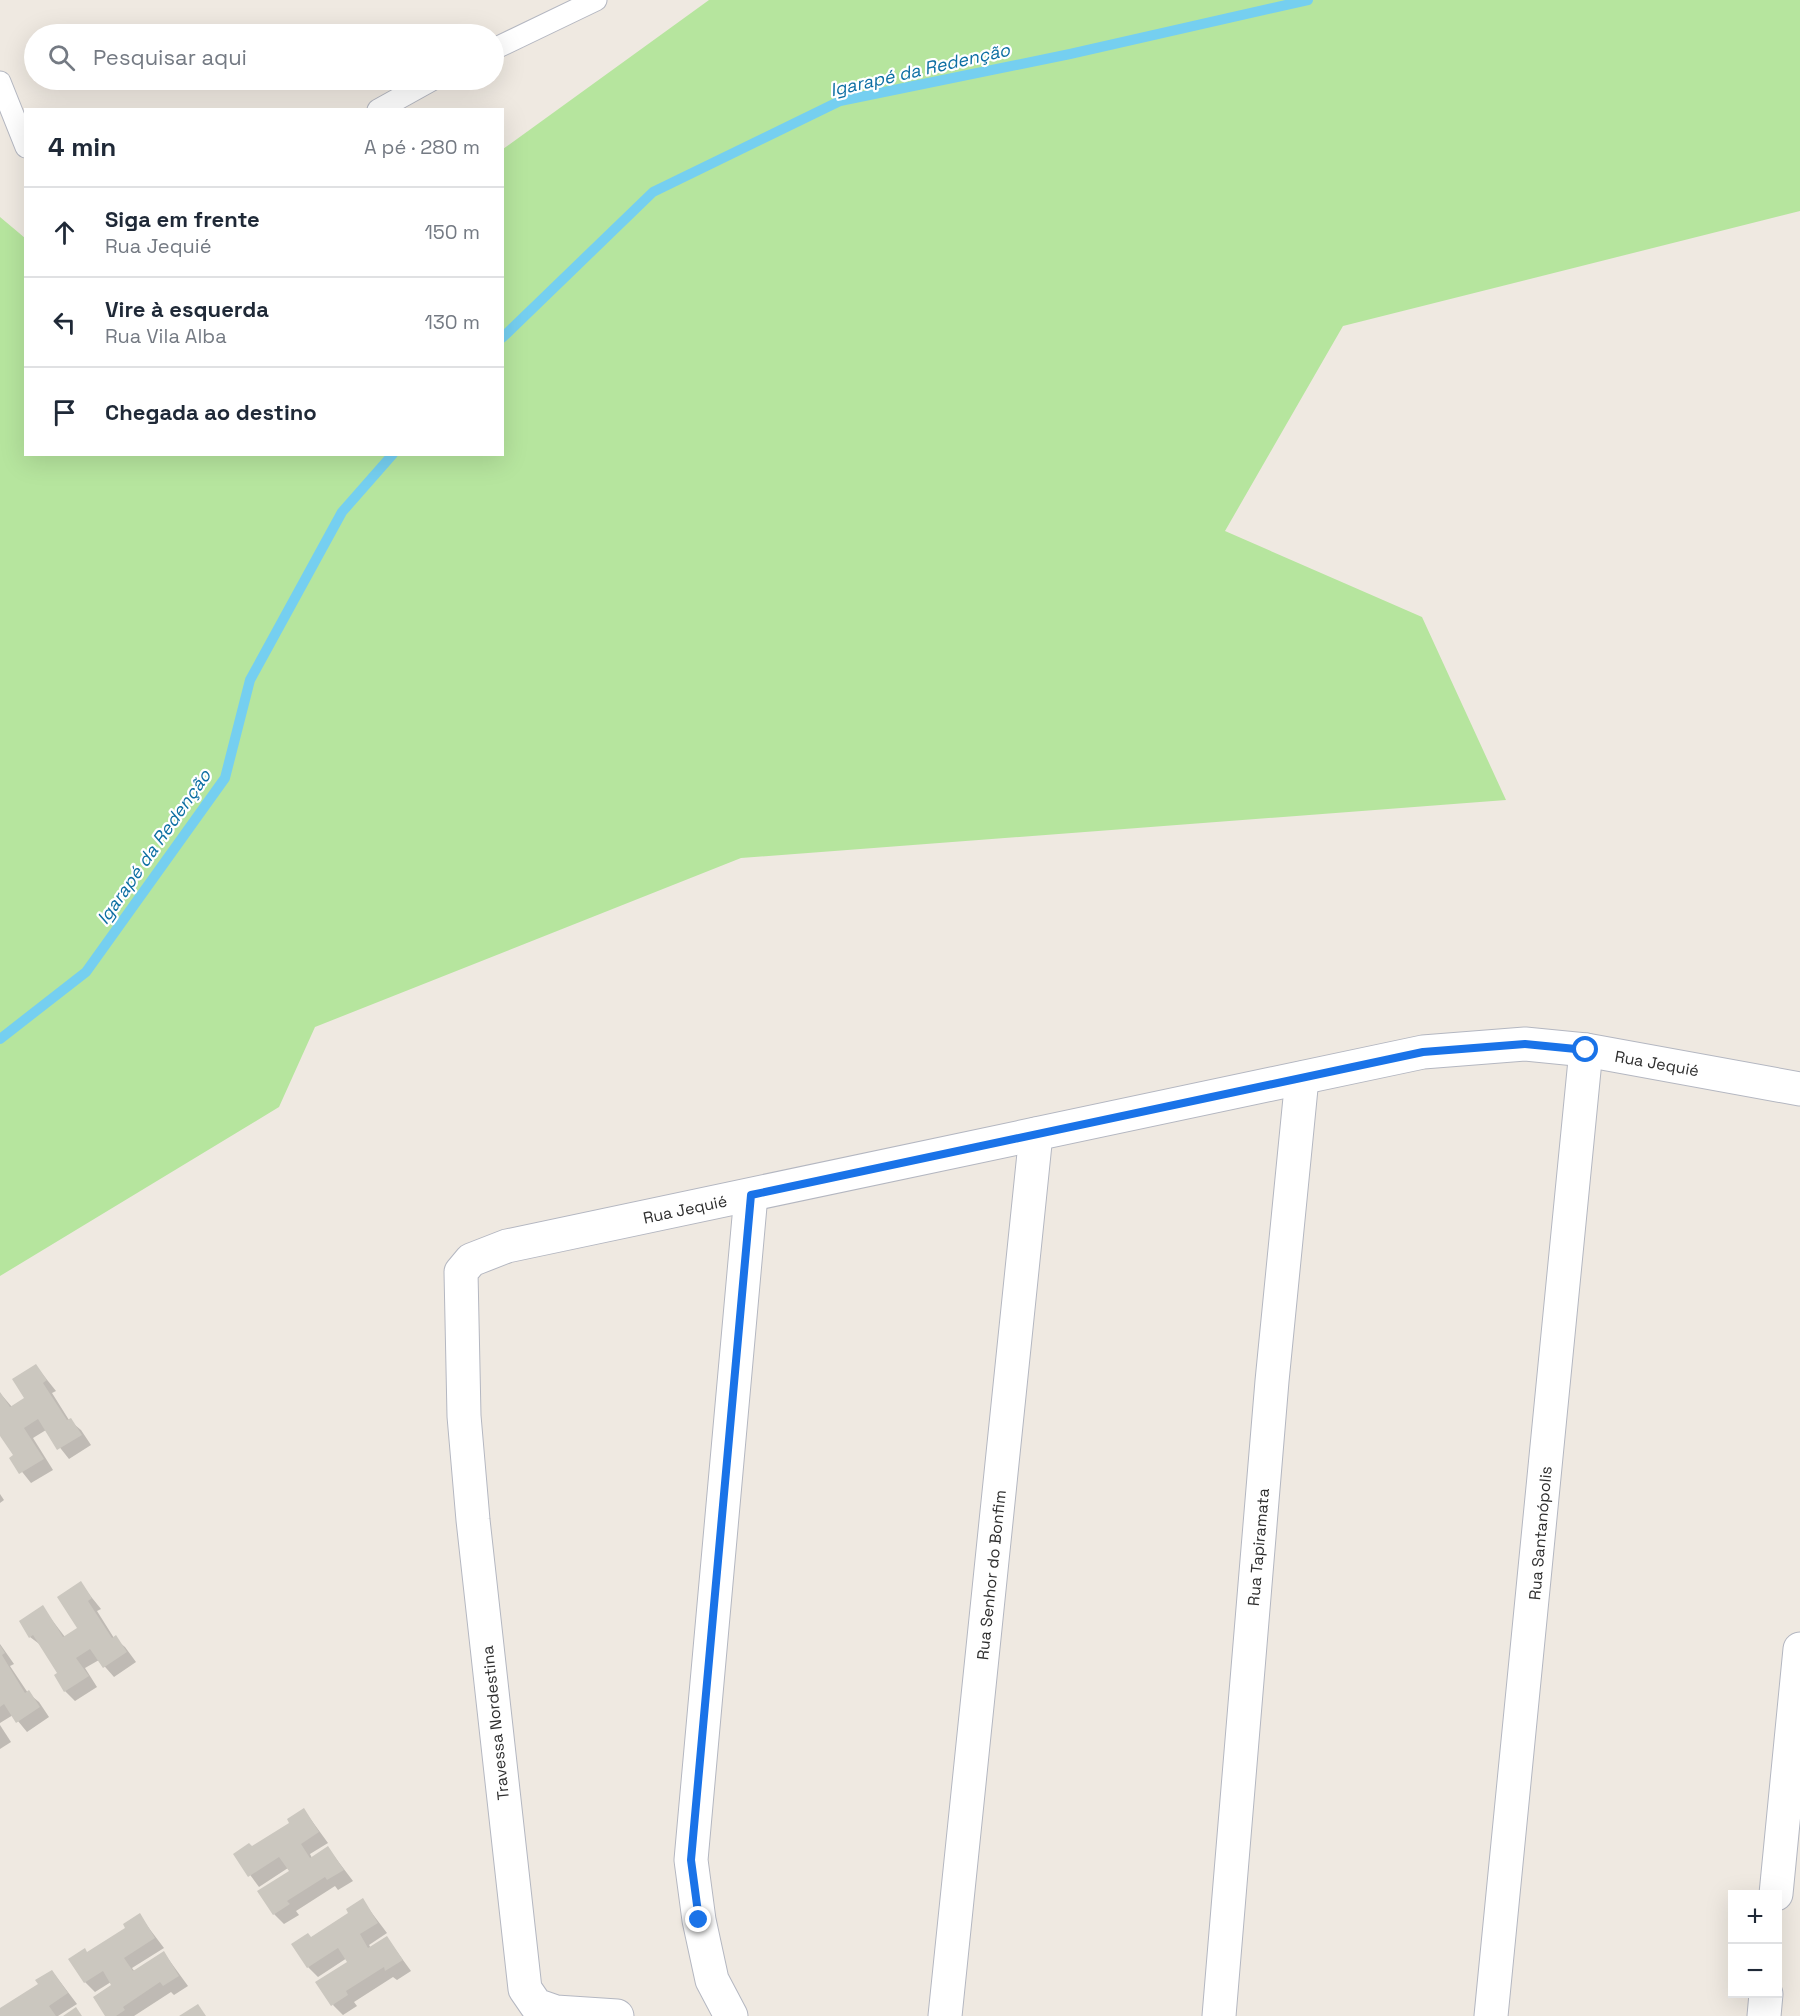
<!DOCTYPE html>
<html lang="pt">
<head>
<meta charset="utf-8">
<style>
  body { margin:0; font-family:"Space Grotesk",sans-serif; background:#f6f6f7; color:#1f2937 }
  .controls { position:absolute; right:18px; bottom:18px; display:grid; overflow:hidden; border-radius:0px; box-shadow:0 6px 24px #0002 }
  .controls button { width:54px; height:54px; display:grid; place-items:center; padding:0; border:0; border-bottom:2px solid #e0e1e3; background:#fff; color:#1f2937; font:30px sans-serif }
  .stop { position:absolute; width:18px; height:18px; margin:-14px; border:4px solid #1a73e8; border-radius:50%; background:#fff }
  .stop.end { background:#1a73e8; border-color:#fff; box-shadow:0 2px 6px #0008 }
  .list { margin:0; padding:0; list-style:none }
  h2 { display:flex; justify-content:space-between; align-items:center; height:78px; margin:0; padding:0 24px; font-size:26px }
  h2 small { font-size:20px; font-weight:400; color:#747a83 }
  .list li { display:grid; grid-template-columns:39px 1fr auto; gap:18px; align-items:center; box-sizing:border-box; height:90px; padding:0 24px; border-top:2px solid #e0e1e3 }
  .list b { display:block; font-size:22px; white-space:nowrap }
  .list p { margin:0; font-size:20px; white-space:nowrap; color:#747a83 }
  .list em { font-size:20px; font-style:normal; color:#747a83 }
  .icon { flex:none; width:33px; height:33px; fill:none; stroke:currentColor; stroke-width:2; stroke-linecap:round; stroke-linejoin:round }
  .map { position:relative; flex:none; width:1800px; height:2016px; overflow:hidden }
  .search { position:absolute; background:#fff; box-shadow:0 6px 24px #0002; left:24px; top:24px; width:480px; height:66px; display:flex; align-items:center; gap:15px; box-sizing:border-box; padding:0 21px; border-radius:33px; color:#747a83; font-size:22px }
  .panel { position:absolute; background:#fff; box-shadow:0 6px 24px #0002; left:24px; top:108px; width:480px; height:348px; border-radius:0px }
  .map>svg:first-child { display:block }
</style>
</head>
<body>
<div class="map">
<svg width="1800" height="2016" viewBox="0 0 1800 2016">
  <rect width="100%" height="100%" fill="#efe9e1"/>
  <polygon fill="#b6e59e" points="709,0 1800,0 1800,211 1343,326 1225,531 1422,617 1506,800 741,858 315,1027 279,1107 0,1276 0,217 25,238 26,454 502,454 503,149"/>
  <g fill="#0003">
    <polygon points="36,1366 56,1391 52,1393 69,1420 81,1430 91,1445 69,1459 46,1430 33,1438 53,1470 31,1483 11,1458 15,1456 0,1434 0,1393 12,1407 26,1399"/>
    <polygon points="0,1494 4,1500 0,1503"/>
    <polygon points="80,1583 101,1609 97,1611 114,1638 125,1647 136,1662 114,1677 99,1660 85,1668 97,1687 75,1701 65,1691 59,1673 42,1646 30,1637 42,1607 65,1637 79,1628"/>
    <polygon points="0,1644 14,1664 10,1666 28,1693 39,1702 49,1717 27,1732 13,1715 0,1723"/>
    <polygon points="0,1725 11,1742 0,1749"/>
    <polygon points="304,1810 328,1843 310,1854 312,1858 328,1848 353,1881 338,1890 335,1886 296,1911 299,1915 284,1924 274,1914 291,1872 288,1868 259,1887 235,1854 252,1848 291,1823"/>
    <polygon points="362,1900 387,1933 369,1945 371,1948 387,1938 411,1971 397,1980 393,1977 354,2002 357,2006 343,2015 333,2005 349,1962 347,1958 318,1977 308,1967 311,1938 350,1913"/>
    <polygon points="139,1915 164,1948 132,1968 135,1972 164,1953 188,1986 174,1995 171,1992 134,2016 107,2016 113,1985 111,1982 95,1992 85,1982 88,1953 127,1929"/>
    <polygon points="52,1971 77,2004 58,2016 0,2016 0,2009 40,1985"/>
  </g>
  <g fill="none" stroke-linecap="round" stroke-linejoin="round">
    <g stroke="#75cff0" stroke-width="10">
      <polyline points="502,338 653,192 840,101 1070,54 1308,0"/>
      <polyline points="0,1039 86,972 225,778 250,680 342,512 393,454"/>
    </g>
  </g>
  <g fill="#cbc7bf">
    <polygon points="36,1364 47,1380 43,1383 67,1420 71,1418 82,1435 57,1450 38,1419 24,1428 44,1459 19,1474 9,1458 13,1455 0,1436 0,1392 10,1407 24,1398 12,1379"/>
    <polygon points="81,1581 92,1598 88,1601 112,1638 116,1635 127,1652 103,1668 90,1649 76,1658 89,1676 64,1692 54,1675 57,1673 33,1635 29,1638 19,1621 43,1605 63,1637 77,1628 57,1597"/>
    <polygon points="0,1645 5,1653 2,1655 25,1693 29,1690 40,1707 16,1723 4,1704 0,1707"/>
    <polygon points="304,1808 319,1832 301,1844 310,1858 328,1846 344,1870 327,1880 325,1877 287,1901 290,1904 273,1915 257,1891 289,1871 279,1857 248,1877 233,1854 249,1843 252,1846 289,1823 287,1819"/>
    <polygon points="363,1898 378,1923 360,1934 368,1948 387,1936 403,1960 385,1971 384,1967 346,1991 348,1995 331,2006 315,1982 347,1962 338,1948 307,1968 291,1944 308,1933 311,1937 348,1913 346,1909"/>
    <polygon points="140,1913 155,1938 124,1958 133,1971 164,1951 179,1976 163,1986 160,1982 123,2007 125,2010 116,2016 105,2016 93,1997 111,1985 103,1971 84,1983 68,1959 85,1948 87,1952 125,1928 123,1924"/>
    <polygon points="52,1970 68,1993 49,2006 56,2016 0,2016 0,2008 38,1984 35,1980"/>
    <polygon points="198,2004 206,2016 179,2016"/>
    <polygon points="76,2007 82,2016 63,2016"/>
  </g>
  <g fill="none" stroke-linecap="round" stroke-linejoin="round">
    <defs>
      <g id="lane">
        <polyline points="494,49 596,0"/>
        <polyline points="0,82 26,147"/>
        <polyline points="378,110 432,80"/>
      </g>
      <g id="street">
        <polyline points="1776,1894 1800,1649"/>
        <polyline points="617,2016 556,2012 536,2005 525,1989 473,1520 464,1416 461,1272 471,1260 507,1246 1423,1052 1525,1044 1586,1050 1800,1089"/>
        <polyline points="731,2016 712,1980 699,1920 691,1860 751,1195"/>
        <polyline points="945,2016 1036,1134"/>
        <polyline points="1219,2016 1272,1381 1302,1078"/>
        <polyline points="1491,2016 1586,1050"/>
        <polyline points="1764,2016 1766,1994"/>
      </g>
    </defs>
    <use href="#lane" stroke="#b4b7c1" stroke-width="23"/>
    <use href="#street" stroke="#b4b7c1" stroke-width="35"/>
    <use href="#lane" stroke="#fff" stroke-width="21"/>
    <use href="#street" stroke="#fff" stroke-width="33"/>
  </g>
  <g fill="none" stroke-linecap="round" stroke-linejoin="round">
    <polyline stroke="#1a73e8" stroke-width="8" points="699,1920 691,1860 751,1195 1423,1052 1525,1044 1586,1050"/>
  </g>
  <g text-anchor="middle" stroke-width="4.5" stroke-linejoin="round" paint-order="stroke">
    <g font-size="16" fill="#2e2e2e" stroke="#fff">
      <text transform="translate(1657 1063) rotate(10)" y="6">Rua Jequié</text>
      <text transform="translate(685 1209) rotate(-12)" y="6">Rua Jequié</text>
      <text transform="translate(1540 1533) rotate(-85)" y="6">Rua Santanópolis</text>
      <text transform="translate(1258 1547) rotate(-85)" y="6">Rua Tapiramata</text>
      <text transform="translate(991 1575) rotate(-84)" y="6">Rua Senhor do Bonfim</text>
      <text transform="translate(495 1723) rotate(-96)" y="6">Travessa Nordestina</text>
    </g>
    <g font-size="18" font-style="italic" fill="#0d6fa3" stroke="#fff">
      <text transform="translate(920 70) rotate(-13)" y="6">Igarapé da Redenção</text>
      <text transform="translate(154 847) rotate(-55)" y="6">Igarapé da Redenção</text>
    </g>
  </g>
</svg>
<div class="controls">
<button>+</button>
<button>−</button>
</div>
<div class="stop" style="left:1586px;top:1050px"></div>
<div class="stop end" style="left:699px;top:1920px"></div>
<div class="search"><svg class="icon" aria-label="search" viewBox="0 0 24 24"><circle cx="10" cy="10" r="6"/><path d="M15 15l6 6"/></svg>Pesquisar aqui</div>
<section class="panel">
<h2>4 min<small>A pé · 280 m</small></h2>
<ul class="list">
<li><svg class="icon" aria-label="ahead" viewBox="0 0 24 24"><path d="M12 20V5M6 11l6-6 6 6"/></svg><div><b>Siga em frente</b><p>Rua Jequié</p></div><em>150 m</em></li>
<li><svg class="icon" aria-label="left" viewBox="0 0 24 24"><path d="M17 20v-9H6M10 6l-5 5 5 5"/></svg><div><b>Vire à esquerda</b><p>Rua Vila Alba</p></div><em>130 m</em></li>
<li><svg class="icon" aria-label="arrive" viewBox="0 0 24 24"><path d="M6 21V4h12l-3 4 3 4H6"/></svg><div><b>Chegada ao destino</b></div></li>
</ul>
</section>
</div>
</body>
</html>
